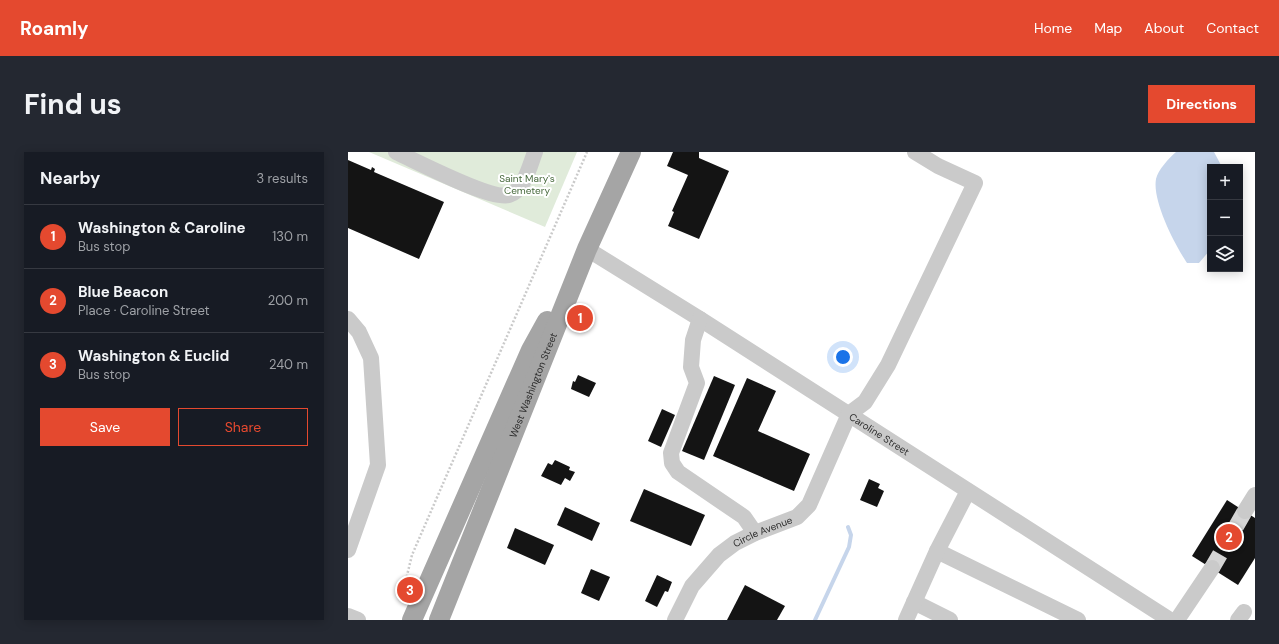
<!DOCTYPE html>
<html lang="en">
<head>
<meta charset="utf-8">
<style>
  body { margin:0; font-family:"DM Sans",sans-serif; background:#242831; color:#f1f3f6 }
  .controls { position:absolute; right:12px; top:12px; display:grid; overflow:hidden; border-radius:0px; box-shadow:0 2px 10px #0003 }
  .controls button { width:36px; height:36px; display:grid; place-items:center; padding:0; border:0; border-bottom:1px solid #363941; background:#171b24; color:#f1f3f6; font:20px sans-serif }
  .you { position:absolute; left:495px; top:205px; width:14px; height:14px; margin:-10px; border:3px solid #fff; border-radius:50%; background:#1a73e8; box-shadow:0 0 0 6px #1a73e833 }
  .badge { display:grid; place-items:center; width:26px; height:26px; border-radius:50%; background:#e4492f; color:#fff; font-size:13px; font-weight:700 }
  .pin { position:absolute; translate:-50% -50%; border:2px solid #fff; box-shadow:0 1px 4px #0006 }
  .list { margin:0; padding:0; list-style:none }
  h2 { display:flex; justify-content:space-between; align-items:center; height:52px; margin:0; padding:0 16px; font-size:17px }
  h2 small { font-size:13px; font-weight:400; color:#9ea1a6 }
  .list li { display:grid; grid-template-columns:26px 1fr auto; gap:12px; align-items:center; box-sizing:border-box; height:64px; padding:0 16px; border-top:1px solid #363941 }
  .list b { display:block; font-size:15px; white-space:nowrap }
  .list p { margin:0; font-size:13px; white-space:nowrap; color:#9ea1a6 }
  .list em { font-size:13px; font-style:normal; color:#9ea1a6 }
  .actions { display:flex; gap:8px; padding:12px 16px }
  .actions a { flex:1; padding:9px 0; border:1px solid #e4492f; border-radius:0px; text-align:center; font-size:14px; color:#e4492f }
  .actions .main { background:#e4492f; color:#fff }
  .icon { flex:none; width:22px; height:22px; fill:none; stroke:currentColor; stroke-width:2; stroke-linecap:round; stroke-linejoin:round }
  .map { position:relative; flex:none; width:907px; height:468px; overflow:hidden; border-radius:0px }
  header { display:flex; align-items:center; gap:24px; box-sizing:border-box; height:56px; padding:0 20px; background:#e4492f; color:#fff }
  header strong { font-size:19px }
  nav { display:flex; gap:22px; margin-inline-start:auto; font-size:14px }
  .intro { display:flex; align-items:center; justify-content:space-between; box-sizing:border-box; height:96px; padding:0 24px }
  h1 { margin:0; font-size:28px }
  .button { padding:10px 18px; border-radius:0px; background:#e4492f; color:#fff; font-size:14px; font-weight:700 }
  main { display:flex; gap:24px; padding:0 24px }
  aside { flex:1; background:#171b24; border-radius:0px; box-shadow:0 2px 10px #0003 }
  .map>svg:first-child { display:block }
</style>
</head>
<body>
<header>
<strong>Roamly</strong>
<nav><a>Home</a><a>Map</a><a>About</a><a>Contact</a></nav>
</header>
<div class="intro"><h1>Find us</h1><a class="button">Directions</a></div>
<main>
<aside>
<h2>Nearby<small>3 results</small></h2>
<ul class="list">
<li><span class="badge">1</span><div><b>Washington &amp; Caroline</b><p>Bus stop</p></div><em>130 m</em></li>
<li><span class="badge">2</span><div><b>Blue Beacon</b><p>Place · Caroline Street</p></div><em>200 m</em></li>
<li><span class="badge">3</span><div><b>Washington &amp; Euclid</b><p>Bus stop</p></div><em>240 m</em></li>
</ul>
<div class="actions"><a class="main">Save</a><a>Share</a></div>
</aside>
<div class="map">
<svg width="907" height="468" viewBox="0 0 907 468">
  <rect width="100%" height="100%" fill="#fff"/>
  <polygon fill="#e0ebda" points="21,0 229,0 197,75"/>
  <path fill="#c6d5eb" d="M828,0H866L874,15H862V98L851,111H839C827,93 804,49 808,27C810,18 821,6 828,0Z"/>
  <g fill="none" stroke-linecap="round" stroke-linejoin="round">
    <polyline stroke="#c6d5eb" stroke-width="4" points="467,468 501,395 503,383 500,375"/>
  </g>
  <g fill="#141414">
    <polygon points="325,0 351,0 351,6 381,19 351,87 320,74 326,60 324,59 340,23 319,14"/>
    <polygon points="0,8 23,18 24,15 27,17 26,20 96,50 71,107 0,76"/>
    <polygon points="230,223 248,231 241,245 223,237 225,229 227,230"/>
    <polygon points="366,224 387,233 356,308 334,299"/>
    <polygon points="399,226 428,239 410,279 462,302 446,339 365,304"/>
    <polygon points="314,257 327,263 313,295 300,289"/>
    <polygon points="207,308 222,315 221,318 227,320 222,329 217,326 213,333 193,324 200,311 204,313"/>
    <polygon points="521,327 532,332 530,336 536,339 529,355 512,348"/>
    <polygon points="296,337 357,363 343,394 282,369"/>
    <polygon points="879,348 907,366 907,406 890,433 844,404"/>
    <polygon points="217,355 252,371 244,389 209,373"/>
    <polygon points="167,376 206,393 197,413 159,396"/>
    <polygon points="243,417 262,425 251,449 233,441"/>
    <polygon points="309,423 324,430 320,440 317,439 309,455 297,449"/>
    <polygon points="397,433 437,454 429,468 379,468"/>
  </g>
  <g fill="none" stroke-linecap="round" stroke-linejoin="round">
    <polyline stroke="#d5d5d5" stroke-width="16" stroke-dasharray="16 8" stroke-linecap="butt" points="864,416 897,359"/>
    <polyline stroke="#cacaca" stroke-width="2.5" stroke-dasharray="2 2" stroke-linecap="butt" points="53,448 64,403 239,0"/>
    <g stroke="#cacaca" stroke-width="16">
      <path d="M48,0C68,9 144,49 161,43C176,39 182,13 187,0"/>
      <path id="s1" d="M239,97L352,167L822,468"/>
      <polyline points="0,167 11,180 23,206 30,313 0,398"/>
      <polyline points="352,167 345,188 343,215 349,231 323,301 324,311 330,320 396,365 407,381"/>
      <polyline points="897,359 907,343"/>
      <polyline points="589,399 730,468"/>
      <polyline points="566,450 602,468"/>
      <polyline points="0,464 10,468"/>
      <path id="s2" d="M327,468L344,434L371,403L387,391L407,381L449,365L461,353L501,262L517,250L540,213L627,31L590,14L567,0"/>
      <polyline points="558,468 589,399 620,339"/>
      <polyline points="829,468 864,416"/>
      <polyline points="890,468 896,460"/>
    </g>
    <g stroke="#a5a5a5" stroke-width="20">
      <polyline points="64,468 183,198 199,169"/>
      <path id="s3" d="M91,468L239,97L283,0"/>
    </g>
  </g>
  <g text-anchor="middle" stroke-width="4" stroke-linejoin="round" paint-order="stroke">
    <g font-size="10" fill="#46683b" stroke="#fff">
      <text x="179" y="30">Saint Mary's<tspan x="179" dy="12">Cemetery</tspan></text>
    </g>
    <g font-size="10" fill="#2d2d2d" stroke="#fff">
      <text dy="4" stroke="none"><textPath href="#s3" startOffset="253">West Washington Street</textPath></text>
      <text dy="4" stroke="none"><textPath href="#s1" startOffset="346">Caroline Street</textPath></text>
      <text dy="4" stroke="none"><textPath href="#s2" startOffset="129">Circle Avenue</textPath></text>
    </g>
  </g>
</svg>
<div class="controls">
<button>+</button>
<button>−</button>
<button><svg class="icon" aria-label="layers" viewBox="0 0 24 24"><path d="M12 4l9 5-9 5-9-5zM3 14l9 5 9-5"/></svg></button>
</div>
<div class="you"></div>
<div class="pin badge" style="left:232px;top:166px">1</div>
<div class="pin badge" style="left:881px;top:385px">2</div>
<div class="pin badge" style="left:62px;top:438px">3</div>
</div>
</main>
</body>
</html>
